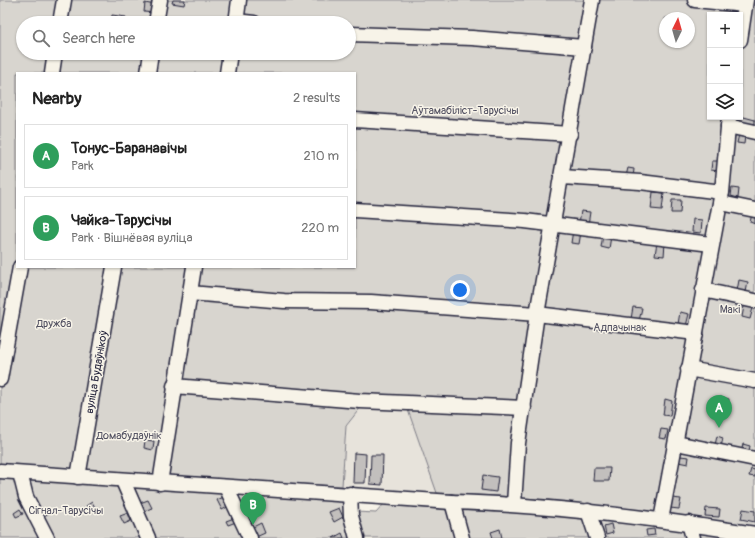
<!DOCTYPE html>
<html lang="en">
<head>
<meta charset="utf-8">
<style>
  body { margin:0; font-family:Pangolin,sans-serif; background:#f6f6f6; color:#222 }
  .controls { position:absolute; right:12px; top:12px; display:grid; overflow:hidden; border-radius:0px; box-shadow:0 1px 3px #0004 }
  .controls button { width:36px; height:36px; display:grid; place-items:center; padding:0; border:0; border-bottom:1px solid #e0e0e0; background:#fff; color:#222; font:20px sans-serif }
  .compass { position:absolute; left:659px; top:12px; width:36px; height:36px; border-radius:50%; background:#fff; box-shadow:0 1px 3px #0004; rotate:5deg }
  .you { position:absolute; left:460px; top:290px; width:14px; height:14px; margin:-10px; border:3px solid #fff; border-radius:50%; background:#1a73e8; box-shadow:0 0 0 6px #1a73e833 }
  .badge { display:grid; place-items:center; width:26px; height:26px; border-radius:50%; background:#1a73e8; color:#fff; font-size:13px; font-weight:700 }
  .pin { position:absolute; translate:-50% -33px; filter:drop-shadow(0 1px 2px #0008) }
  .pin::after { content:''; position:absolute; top:21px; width:14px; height:12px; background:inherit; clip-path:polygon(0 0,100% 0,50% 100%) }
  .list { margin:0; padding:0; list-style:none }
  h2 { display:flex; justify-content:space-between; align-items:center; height:52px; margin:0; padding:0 16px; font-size:17px }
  h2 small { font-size:13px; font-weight:400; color:#767676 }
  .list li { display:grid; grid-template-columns:26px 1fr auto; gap:12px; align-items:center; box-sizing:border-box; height:64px; margin:0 8px 8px; padding:0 8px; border:1px solid #e0e0e0; border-radius:0px }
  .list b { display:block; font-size:15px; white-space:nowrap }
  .list p { margin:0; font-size:13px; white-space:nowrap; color:#767676 }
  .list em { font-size:13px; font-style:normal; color:#767676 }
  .icon { flex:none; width:22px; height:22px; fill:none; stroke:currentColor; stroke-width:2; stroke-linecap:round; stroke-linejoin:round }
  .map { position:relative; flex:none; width:755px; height:538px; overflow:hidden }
  .search { position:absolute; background:#fff; box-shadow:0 1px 3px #0004; left:16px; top:16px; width:340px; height:44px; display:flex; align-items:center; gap:10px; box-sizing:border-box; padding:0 14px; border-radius:22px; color:#767676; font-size:15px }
  .panel { position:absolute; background:#fff; box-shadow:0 1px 3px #0004; left:16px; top:72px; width:340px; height:196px; border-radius:0px }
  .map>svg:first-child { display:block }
</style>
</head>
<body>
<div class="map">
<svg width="755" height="538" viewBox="0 0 755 538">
  <rect width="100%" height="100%" fill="#f7f3e8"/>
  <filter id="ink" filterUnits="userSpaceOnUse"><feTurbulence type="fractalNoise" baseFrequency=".025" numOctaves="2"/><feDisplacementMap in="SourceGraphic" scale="8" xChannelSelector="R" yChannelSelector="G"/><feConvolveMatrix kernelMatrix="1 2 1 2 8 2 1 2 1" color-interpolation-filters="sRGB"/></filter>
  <g filter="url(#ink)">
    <polygon fill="#e7e3db" points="361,407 408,410 437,493 342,486 346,426"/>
    <g fill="#d8d5cf" stroke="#7d7c85" fill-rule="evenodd">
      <path d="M0,0H755V529L667,513L517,497L437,493L408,410L361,407L346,426L342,486L164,478L0,466ZM710,15H740V117H710ZM665,18H689V42H665ZM23,23H349V53H23ZM17,73H355V267H17Z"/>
      <polygon points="0,477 344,500 356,512 376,513 384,504 447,510 594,516 747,538 0,538"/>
    </g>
    <g fill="#c2bfbd" stroke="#22223b">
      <polygon points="173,0 185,0 184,5 172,3"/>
      <polygon points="145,3 155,5 154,13 144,12"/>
      <polygon points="112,15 126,17 125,23 111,23"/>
      <polygon points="740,116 755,120 755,126 737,124"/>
      <polygon points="739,134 745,136 744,144 737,143"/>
      <polygon points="712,161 718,161 718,171 711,170"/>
      <polygon points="628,168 634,169 633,178 626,176"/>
      <polygon points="732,188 739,189 738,198 731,196"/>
      <polygon points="653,192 664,193 662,210 651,209"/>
      <polygon points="672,200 681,200 680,213 671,213"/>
      <polygon points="581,211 590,212 588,225 579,223"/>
      <polygon points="752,214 755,215 755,224 750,222"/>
      <polygon points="693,219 702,220 701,233 692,232"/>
      <polygon points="573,230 581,232 579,244 571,243"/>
      <polygon points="603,235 611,236 609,249 601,247"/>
      <polygon points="657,242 665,243 664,256 655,255"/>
      <polygon points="739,280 748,282 746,292 737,291"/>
      <polygon points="744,306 753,308 750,319 742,317"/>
      <polygon points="633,307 642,308 639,321 631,319"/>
      <polygon points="680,312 689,314 686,326 678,324"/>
      <polygon points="720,397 729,399 728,405 719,403"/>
      <polygon points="665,399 672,401 670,416 663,415"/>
      <polygon points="661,429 668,430 666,439 659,438"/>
      <polygon points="717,436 723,438 721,447 715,445"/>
      <polygon points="145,440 154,441 153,450 144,448"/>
      <polygon points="743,444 750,446 748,455 741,453"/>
      <polygon points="354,453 366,454 365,483 353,483"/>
      <polygon points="371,455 383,455 382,485 370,484"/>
      <polygon points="680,456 689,457 688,464 678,462"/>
      <polygon points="594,468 610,468 609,481 593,481"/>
      <polygon points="751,469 755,470 755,477 749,476"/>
      <polygon points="483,475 498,477 496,492 481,490"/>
      <polygon points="226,496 231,505 222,510 217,500"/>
      <polygon points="672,498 681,499 679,509 670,508"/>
      <polygon points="148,500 152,508 144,511 140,503"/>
      <polygon points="92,502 95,507 88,510 86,506"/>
      <polygon points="250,504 252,509 244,512 242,508"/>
      <polygon points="47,508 50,513 43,516 41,512"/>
      <polygon points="339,508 343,517 334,522 329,512"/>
      <polygon points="706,508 720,509 719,517 705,516"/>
      <polygon points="20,509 23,514 16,517 14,513"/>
      <polygon points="743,509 755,511 755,522 741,519"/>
      <polygon points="128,513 131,521 124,524 120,516"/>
      <polygon points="234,518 236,522 228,525 226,521"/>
      <polygon points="261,523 265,533 256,537 251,528"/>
      <polygon points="611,524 613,533 606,535 604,526"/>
      <polygon points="500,529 502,538 493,538 491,532"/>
      <polygon points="654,529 655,535 647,536 646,530"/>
      <polygon points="342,533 344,538 333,538"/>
    </g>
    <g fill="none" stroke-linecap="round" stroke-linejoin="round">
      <defs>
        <g id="minor">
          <polyline points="695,0 745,5"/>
          <polyline points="236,21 254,23"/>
          <polyline points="60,23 64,0"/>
          <polyline points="156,23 160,0"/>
          <polyline points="236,23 239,0"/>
          <polyline points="349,34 472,38 584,47"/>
          <polyline points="740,40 746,0"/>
          <polyline points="52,73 55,53"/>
          <polyline points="148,73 151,53"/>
          <polyline points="227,73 230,53"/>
          <polyline points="355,120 570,134"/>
          <polyline points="728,126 755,132"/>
          <polyline points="562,177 640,182 722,192"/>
          <polyline points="721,203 755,210"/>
          <polyline points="355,210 525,221 711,244"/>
          <polyline points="703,290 755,301"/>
          <polyline points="190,293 284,301 371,302 537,314 696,333"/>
          <polyline points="688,369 755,381"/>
          <polyline points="0,379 20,267"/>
          <polyline points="174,386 360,401 524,408"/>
          <polyline points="676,443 755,459"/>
          <path d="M0,471L452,502C553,505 654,518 755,534"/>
          <polyline points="20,473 26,497 47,538"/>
          <polyline points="78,477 114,267"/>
          <polyline points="123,481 148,538"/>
          <polyline points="160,483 194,267"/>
          <polyline points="226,487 250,538"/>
          <polyline points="350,494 351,516 357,538"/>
          <polyline points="452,502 462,538"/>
          <polyline points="514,504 518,443 537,314 592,0"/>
          <polyline points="588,511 597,538"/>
          <polyline points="661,520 722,192 729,117"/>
          <polyline points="689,523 693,538"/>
        </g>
      </defs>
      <use href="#minor" stroke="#22223b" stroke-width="17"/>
      <use href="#minor" stroke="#f7f3e8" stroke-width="14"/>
    </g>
  </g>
  <g text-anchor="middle" stroke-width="3" stroke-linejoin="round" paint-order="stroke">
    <g font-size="11" fill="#504f60" stroke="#f7f3e8">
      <text x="465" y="114">Аўтамабіліст-Тарусічы</text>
      <text x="730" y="313">Макі</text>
      <text x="54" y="327">Дружба</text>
      <text x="620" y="331">Адпачынак</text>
      <text x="129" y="439">Домабудаўнік</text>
      <text x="66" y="514">Сігнал-Тарусічы</text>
    </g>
    <g font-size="11" fill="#22223b" stroke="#f7f3e8">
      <text transform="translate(96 372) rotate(-80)" y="4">вуліца Будаўнікоў</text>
    </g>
  </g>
</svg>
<div class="controls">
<button>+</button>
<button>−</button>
<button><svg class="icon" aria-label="layers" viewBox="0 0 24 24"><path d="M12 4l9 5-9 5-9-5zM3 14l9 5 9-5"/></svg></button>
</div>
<svg class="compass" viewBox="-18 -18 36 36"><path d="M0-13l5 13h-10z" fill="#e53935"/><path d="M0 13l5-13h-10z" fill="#767676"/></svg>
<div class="you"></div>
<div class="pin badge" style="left:719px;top:428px;background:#2e9e5b">A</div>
<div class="pin badge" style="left:253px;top:525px;background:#2e9e5b">B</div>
<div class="search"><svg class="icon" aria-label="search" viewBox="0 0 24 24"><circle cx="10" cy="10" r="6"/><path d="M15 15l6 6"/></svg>Search here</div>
<section class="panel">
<h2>Nearby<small>2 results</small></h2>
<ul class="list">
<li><span class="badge" style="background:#2e9e5b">A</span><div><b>Тонус-Баранавічы</b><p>Park</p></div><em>210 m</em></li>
<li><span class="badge" style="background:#2e9e5b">B</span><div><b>Чайка-Тарусічы</b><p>Park · Вішнёвая вуліца</p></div><em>220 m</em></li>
</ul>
</section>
</div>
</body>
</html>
